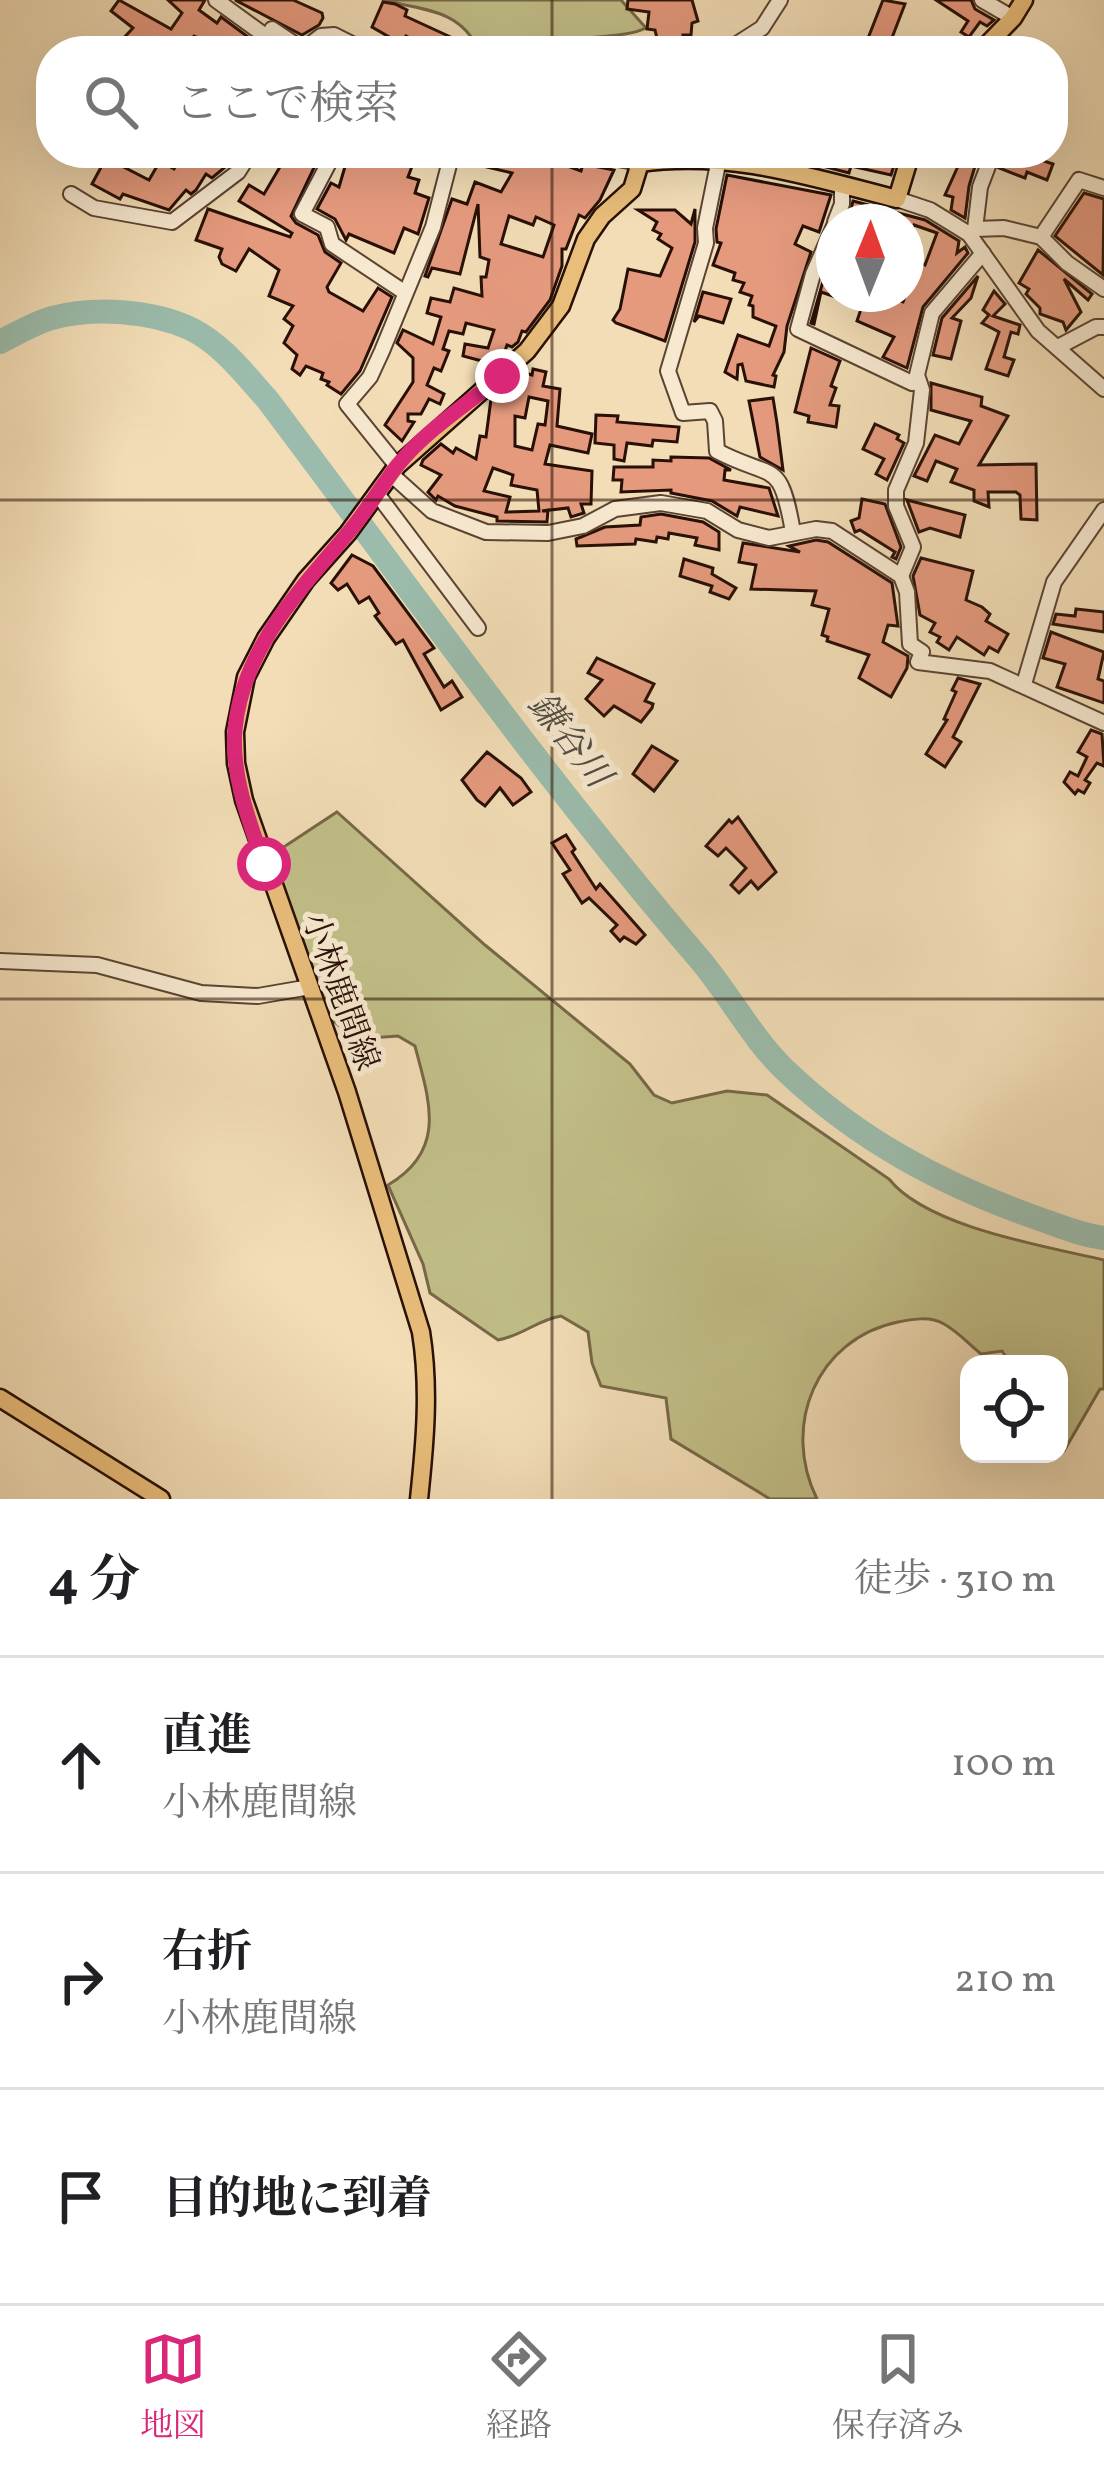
<!DOCTYPE html>
<html lang="ja">
<head>
<meta charset="utf-8">
<style>
  body { margin:0; font-family:Vollkorn,"Noto Serif JP",serif; background:#f2f2f2; color:#202124 }
  .controls { position:absolute; right:36px; bottom:36px; display:grid; overflow:hidden; border-radius:24px; box-shadow:0 12px 48px #0002 }
  .controls button { width:108px; height:108px; display:grid; place-items:center; padding:0; border:0; border-bottom:3px solid #e0e0e0; background:#fff; color:#202124; font:60px sans-serif }
  .compass { position:absolute; left:816px; top:204px; width:108px; height:108px; border-radius:50%; background:#fff; box-shadow:0 12px 48px #0002; rotate:1deg }
  .stop { position:absolute; width:36px; height:36px; margin:-27px; border:9px solid #db2777; border-radius:50%; background:#fff }
  .stop.end { background:#db2777; border-color:#fff; box-shadow:0 3px 12px #0008 }
  .list { margin:0; padding:0; list-style:none }
  h2 { display:flex; justify-content:space-between; align-items:center; height:156px; margin:0; padding:0 48px; font-size:51px }
  h2 small { font-size:39px; font-weight:400; color:#757577 }
  .list li { display:grid; grid-template-columns:78px 1fr auto; gap:36px; align-items:center; box-sizing:border-box; height:216px; padding:0 48px; border-top:3px solid #e0e0e0 }
  .list b { display:block; font-size:45px; white-space:nowrap }
  .list p { margin:0; font-size:39px; white-space:nowrap; color:#757577 }
  .list em { font-size:39px; font-style:normal; color:#757577 }
  .icon { flex:none; width:66px; height:66px; fill:none; stroke:currentColor; stroke-width:2; stroke-linecap:round; stroke-linejoin:round }
  .map { position:relative; flex:none; width:1104px; height:1499px; overflow:hidden }
  .search { position:absolute; background:#fff; box-shadow:0 12px 48px #0002; left:36px; right:36px; top:36px; height:132px; display:flex; align-items:center; gap:30px; box-sizing:border-box; padding:0 42px; border-radius:48px; color:#757577; font-size:45px }
  .sheet { height:804px; background:#fff }
  nav { display:flex; justify-content:space-around; align-items:center; box-sizing:border-box; height:168px; border-top:3px solid #e0e0e0; background:#fff; font-size:33px; color:#757577 }
  nav a { display:grid; justify-items:center; gap:6px }
  nav .on { color:#db2777 }
  .map>svg:first-child { display:block }
</style>
</head>
<body>
<div class="map">
<svg width="1104" height="1499" viewBox="0 0 1104 1499">
  <rect width="100%" height="100%" fill="#f2ddb6"/>
  <filter id="stains"><feTurbulence type="fractalNoise" baseFrequency=".00167" numOctaves="4"/><feColorMatrix values="0 0 0 0 .2 0 0 0 0 .09 0 0 0 0 .02 0 0 0 .5 -.17"/></filter>
  <radialGradient id="worn" r=".72"><stop offset=".6" stop-color="#630" stop-opacity="0"/><stop offset="1" stop-color="#630" stop-opacity=".3"/></radialGradient>
  <g fill="#c2bf88" stroke="#766847" stroke-width="3">
    <path d="M382,0H621L646,28C616,42 577,30 553,51H479C461,9 423,10 382,0Z"/>
    <path d="M337,812L485,945L630,1064L654,1095L672,1103L727,1091L767,1095L889,1179C927,1227 1044,1246 1104,1260V1389H1100L1064,1451L1059,1452V1364H1011L1002,1351L981,1354C969,1344 957,1331 944,1324C930,1316 914,1319 898,1322C816,1339 781,1426 817,1499H770L671,1439L666,1398L601,1386L592,1363L588,1332L561,1316C537,1320 522,1336 498,1340L430,1293L423,1264L388,1185C448,1150 429,1100 415,1046L398,1036L356,1039L331,1019L270,856Z"/>
  </g>
  <g fill="none" stroke-linecap="round" stroke-linejoin="round">
    <path stroke="#9bbcac" stroke-width="24" d="M0,342C16,334 34,323 52,318C94,307 151,310 191,329C222,344 245,375 267,399C408,586 544,778 696,955C727,990 752,1039 785,1070C857,1139 941,1184 1034,1217C1057,1225 1080,1235 1104,1238"/>
  </g>
  <g fill="#e59a7e" stroke="#291006" stroke-width="3" fill-rule="evenodd">
    <polygon points="119,0 171,29 182,13 168,0 205,0 199,10 217,23 221,17 267,51 231,51 194,36 185,51 162,51 141,39 129,50 120,42 133,28 111,11"/>
    <polygon points="235,0 293,0 322,13 323,18 319,25 302,35"/>
    <polygon points="628,0 692,0 698,21 692,23 691,35 683,35 684,51 660,51 655,30 647,29 649,12 627,9"/>
    <polygon points="883,0 905,4 890,43 908,51 863,51"/>
    <polygon points="936,0 971,0 975,9 994,20 987,26 980,22 969,37 961,32 968,21"/>
    <polygon points="383,2 395,4 407,10 405,16 481,51 435,51 406,36 400,47 390,42 391,38 372,27"/>
    <polygon points="183,153 218,153 217,156 230,163 212,178 206,174 196,190 191,194 186,190 169,210 123,194 120,199 92,184 106,158 149,180 160,161 174,169"/>
    <polygon points="271,153 321,153 291,216 296,223 318,235 325,252 341,263 327,287 329,292 363,311 378,288 392,297 360,371 341,394 327,385 329,382 321,379 323,373 306,366 300,375 292,369 297,355 284,343 293,326 284,319 293,306 269,296 279,270 249,249 236,271 222,264 219,257 222,249 196,240 208,209 290,237 292,233 239,201 249,185 264,194 284,160"/>
    <polygon points="349,153 417,153 408,177 419,180 415,193 429,198 418,234 404,228 394,253 349,234 346,240 335,219 317,209 331,183 339,187"/>
    <path d="M463,153H532L581,171L583,164L614,170L600,200L585,218L579,215L566,249H562V266L550,300L526,332L522,331L518,342L512,347L507,345L504,354L493,364L463,356L465,344L488,348L494,330L466,323L463,334L449,331L443,349L449,351L441,371L434,368L427,385L444,394L440,404L429,399L421,414H408V421L414,422L402,441L385,425L413,382V358L397,343L403,330L433,344L441,317L427,313L431,298L450,302L454,288L482,296L481,277H486L489,260L480,257L478,204L460,274L432,268L428,277L425,276L452,199L467,204L475,182L501,192L512,173L462,161ZM509,216L533,225L536,217L554,225L543,257L501,244Z"/>
    <polygon points="801,153 898,153 891,175 851,166 849,173 818,165 819,161 801,157"/>
    <polygon points="964,153 979,153 969,186 965,218 951,210 953,197 945,195"/>
    <polygon points="1005,153 1020,153 1053,164 1047,180 1027,172 1025,178 999,168"/>
    <polygon points="727,175 831,195 819,232 803,226 795,244 811,252 787,326 784,352 773,375 776,376 774,387 746,381 742,364 738,365 737,379 725,372 738,335 769,346 776,326 753,317 753,306 749,305 752,296 740,292 744,283 733,280 735,273 713,265 721,243 717,242 716,229"/>
    <polygon points="1084,193 1104,199 1103,275 1055,236"/>
    <polygon points="853,201 925,220 959,241 957,253 965,247 968,253 923,307 907,368 883,357 894,337 857,321 862,306 821,292 814,324 811,323 824,278 831,262 828,277 834,279 834,294 878,294 903,302 908,288 906,255 925,265 937,233 914,225 906,245 906,222 848,221"/>
    <polygon points="695,209 695,242 665,341 616,323 613,320 620,309 628,269 660,276 672,248 658,239 661,234 653,230 657,222 638,210 675,210 691,224"/>
    <polygon points="1038,250 1092,294 1088,300 1064,279 1081,312 1066,330 1063,322 1040,314 1040,308 1026,294 1029,289 1019,283"/>
    <polygon points="978,276 971,298 952,318 961,321 951,359 933,355 942,318"/>
    <polygon points="994,291 1005,304 993,316 1020,325 1018,334 1011,332 1004,357 1014,360 1008,376 986,369 999,332 982,323 989,315 983,310"/>
    <polygon points="703,292 731,299 723,323 699,316 694,322"/>
    <polygon points="811,348 840,361 831,386 836,388 830,405 839,406 836,427 808,422 809,416 795,412"/>
    <path d="M533,369L546,372L543,386L560,389L557,426L592,434L588,453L550,445L545,464L592,471L591,504H581L584,513L571,517L568,508L542,511L548,510L547,522L497,521V517L455,506L438,496L436,500L428,492L441,475L421,465L423,460L441,444L453,453L456,448L476,459L480,436L486,437L491,399L522,372L532,375ZM529,397L548,401L545,425L538,424L532,450L515,446V416L525,418ZM493,468L513,475L511,485L537,490L539,511L506,512L510,497L484,491Z"/>
    <polygon points="931,383 982,397 981,406 1008,416 979,465 1036,464 1037,520 1021,519 1020,495 1016,492 988,492 989,507 974,501 974,490 951,482 957,469 936,461 927,481 914,476 935,435 959,444 971,421 931,410"/>
    <polygon points="773,398 777,423 783,470 760,457 749,401"/>
    <polygon points="596,415 618,416 617,422 679,427 677,442 653,440 652,446 627,443 624,461 614,459 614,445 595,443"/>
    <polygon points="875,424 899,435 897,439 904,443 887,480 876,474 884,459 863,449"/>
    <polygon points="671,457 709,458 731,470 725,470 724,480 769,488 778,516 740,507 737,516 712,501 671,493 671,490 621,492 622,480 613,480 614,467 653,467 653,460 671,461"/>
    <polygon points="862,499 885,504 901,547 896,559 892,557 895,552 860,530 855,532 851,521 859,518"/>
    <polygon points="907,500 965,515 960,537 930,528 919,532"/>
    <polygon points="661,514 703,522 719,532 719,550 695,545 697,538 669,533 668,539 657,537 656,542 636,539 635,544 577,546 576,539 605,527 640,525 641,517"/>
    <polygon points="816,540 828,542 892,583 898,626 888,625 883,642 908,656 907,668 891,697 859,678 869,655 827,641 828,637 822,635 829,609 812,605 816,591 751,589 756,565 739,562 743,543 800,552 789,546"/>
    <polygon points="352,555 373,566 434,648 424,654 444,687 452,681 462,697 441,710 403,640 396,644 375,616 379,613 369,597 359,603 347,584 338,590 331,583"/>
    <polygon points="921,558 973,571 966,600 982,607 990,614 986,621 1008,634 998,652 989,647 984,655 957,637 949,650 937,642 940,637 930,632 935,623 920,615 913,576"/>
    <polygon points="684,559 713,568 712,574 736,588 729,599 710,592 712,586 680,576"/>
    <polygon points="1076,609 1104,612 1104,632 1053,624 1056,614 1075,616"/>
    <polygon points="1051,632 1104,652 1098,679 1104,681 1104,703 1057,687 1065,664 1043,658"/>
    <polygon points="597,658 654,684 645,701 653,704 652,708 641,722 614,706 604,716 586,699 602,680 588,673"/>
    <polygon points="958,678 980,684 953,737 961,742 945,767 926,754 947,720 944,719 956,692 952,690"/>
    <polygon points="1091,730 1102,734 1104,766 1097,763 1085,780 1090,783 1084,793 1078,790 1075,794 1064,782 1070,772 1078,776 1087,757 1078,752"/>
    <polygon points="652,746 677,761 654,791 633,774"/>
    <polygon points="487,752 521,778 531,792 513,805 500,788 485,806 477,800 462,780"/>
    <polygon points="738,817 776,872 758,889 751,881 739,893 731,885 746,868 726,848 718,856 706,846 729,820 732,823"/>
    <polygon points="566,835 575,849 572,852 596,889 600,884 645,935 636,944 624,937 620,941 611,931 617,925 589,898 582,903 563,874 570,870 552,843"/>
  </g>
  <g fill="none" stroke-linecap="round" stroke-linejoin="round">
    <defs>
      <g id="minor">
        <polyline points="216,0 286,51"/>
        <polyline points="982,0 1013,18"/>
        <polyline points="272,29 299,47 308,46 321,36 334,35 366,51"/>
        <polyline points="726,51 762,28 780,0"/>
        <polyline points="334,153 302,214 327,227 332,244 404,292"/>
        <polyline points="584,153 640,163"/>
        <path d="M719,159L705,228L706,243L668,371L683,413L710,411L715,421L717,451C774,481 780,457 793,532"/>
        <polyline points="71,194 94,208 172,222 238,172 250,153"/>
        <polyline points="897,199 930,210 969,234 1038,331 1104,389"/>
        <polyline points="835,222 842,204 842,185"/>
        <polyline points="834,226 813,274 798,329 912,383 919,382"/>
        <polyline points="975,229 980,187 993,153"/>
        <polyline points="969,234 975,229 1004,228 1041,237 1067,263 1104,289"/>
        <polyline points="1041,237 1079,180 1104,188"/>
        <polyline points="1058,347 1096,327 1104,327"/>
        <polyline points="397,466 347,404 370,377 382,351 433,227 452,153"/>
        <polyline points="392,475 432,511 486,532 548,533 583,526 615,509 661,503 707,511 738,530 769,538 816,529 832,531 901,576 907,592 910,644 922,652 918,662 990,671 1104,723"/>
        <polyline points="378,495 478,628"/>
        <polyline points="901,576 913,547 896,506 896,490 916,443 922,390 917,375 932,313 983,253"/>
        <polyline points="1024,684 1054,582 1104,510"/>
        <polyline points="0,961 97,965 201,993 258,996 310,987"/>
      </g>
      <g id="major">
        <polyline points="981,51 1013,18 1024,0"/>
        <polyline points="0,1398 161,1499"/>
        <path d="M419,1499C425,1443 430,1388 421,1332L347,1092L244,800L236,763L235,732L246,677L266,638L306,580L348,533L397,466L527,351L561,306L586,239L602,216L632,189L640,163C729,150 811,177 897,199L911,153"/>
      </g>
    </defs>
    <use href="#minor" stroke="#5b4332" stroke-width="18"/>
    <use href="#major" stroke="#291006" stroke-width="21"/>
    <use href="#minor" stroke="#f7e9d0" stroke-width="14"/>
    <use href="#major" stroke="#e9be7b" stroke-width="16"/>
  </g>
  <g fill="none" stroke-linecap="round" stroke-linejoin="round">
    <path stroke="#db2777" stroke-width="15" d="M264,864C249,821 231,775 235,729C243,649 298,592 348,533C366,512 380,488 397,466C425,431 467,404 502,376"/>
  </g>
  <path fill="none" stroke="#291006" stroke-width="3" stroke-opacity="0.55" d="M552,0V51M552,153V1499M0,500H1104M0,999H1104"/>
  <g text-anchor="middle" stroke-width="10" stroke-linejoin="round" paint-order="stroke">
    <g font-size="33" fill="#291006" stroke="#f7e9d0">
      <text transform="translate(342 991) rotate(70)" y="12">小林鹿間線</text>
    </g>
    <g font-size="36" font-style="italic" fill="#514c40" stroke="#f7e9d0">
      <text transform="translate(571 739) rotate(52)" y="13">鎌谷川</text>
    </g>
  </g>
  <rect width="100%" height="100%" filter="url(#stains)"/>
  <rect width="100%" height="100%" fill="url(#worn)"/>
</svg>
<div class="controls">
<button><svg class="icon" aria-label="locate" viewBox="0 0 24 24"><circle cx="12" cy="12" r="6"/><path d="M12 2v4M12 18v4M2 12h4M18 12h4"/></svg></button>
</div>
<svg class="compass" viewBox="-18 -18 36 36"><path d="M0-13l5 13h-10z" fill="#e53935"/><path d="M0 13l5-13h-10z" fill="#757577"/></svg>
<div class="stop" style="left:264px;top:864px"></div>
<div class="stop end" style="left:502px;top:376px"></div>
<div class="search"><svg class="icon" aria-label="search" viewBox="0 0 24 24"><circle cx="10" cy="10" r="6"/><path d="M15 15l6 6"/></svg>ここで検索</div>
</div>
<section class="sheet">
<h2>4 分<small>徒歩 · 310 m</small></h2>
<ul class="list">
<li><svg class="icon" aria-label="ahead" viewBox="0 0 24 24"><path d="M12 20V5M6 11l6-6 6 6"/></svg><div><b>直進</b><p>小林鹿間線</p></div><em>100 m</em></li>
<li><svg class="icon" aria-label="right" viewBox="0 0 24 24"><path d="M7 20v-9h11M14 6l5 5-5 5"/></svg><div><b>右折</b><p>小林鹿間線</p></div><em>210 m</em></li>
<li><svg class="icon" aria-label="arrive" viewBox="0 0 24 24"><path d="M6 21V4h12l-3 4 3 4H6"/></svg><div><b>目的地に到着</b></div></li>
</ul>
</section>
<nav>
<a class="on"><svg class="icon" aria-label="map" viewBox="0 0 24 24"><path d="M3 6l6-2 6 2 6-2v14l-6 2-6-2-6 2zM9 4v14M15 6v14"/></svg>地図</a>
<a><svg class="icon" aria-label="directions" viewBox="0 0 24 24"><path d="M12 3l9 9-9 9-9-9zM9 14v-3h6M13 9l2 2-2 2"/></svg>経路</a>
<a><svg class="icon" aria-label="saved" viewBox="0 0 24 24"><path d="M7 4h10v16l-5-4-5 4z"/></svg>保存済み</a>
</nav>
</body>
</html>
